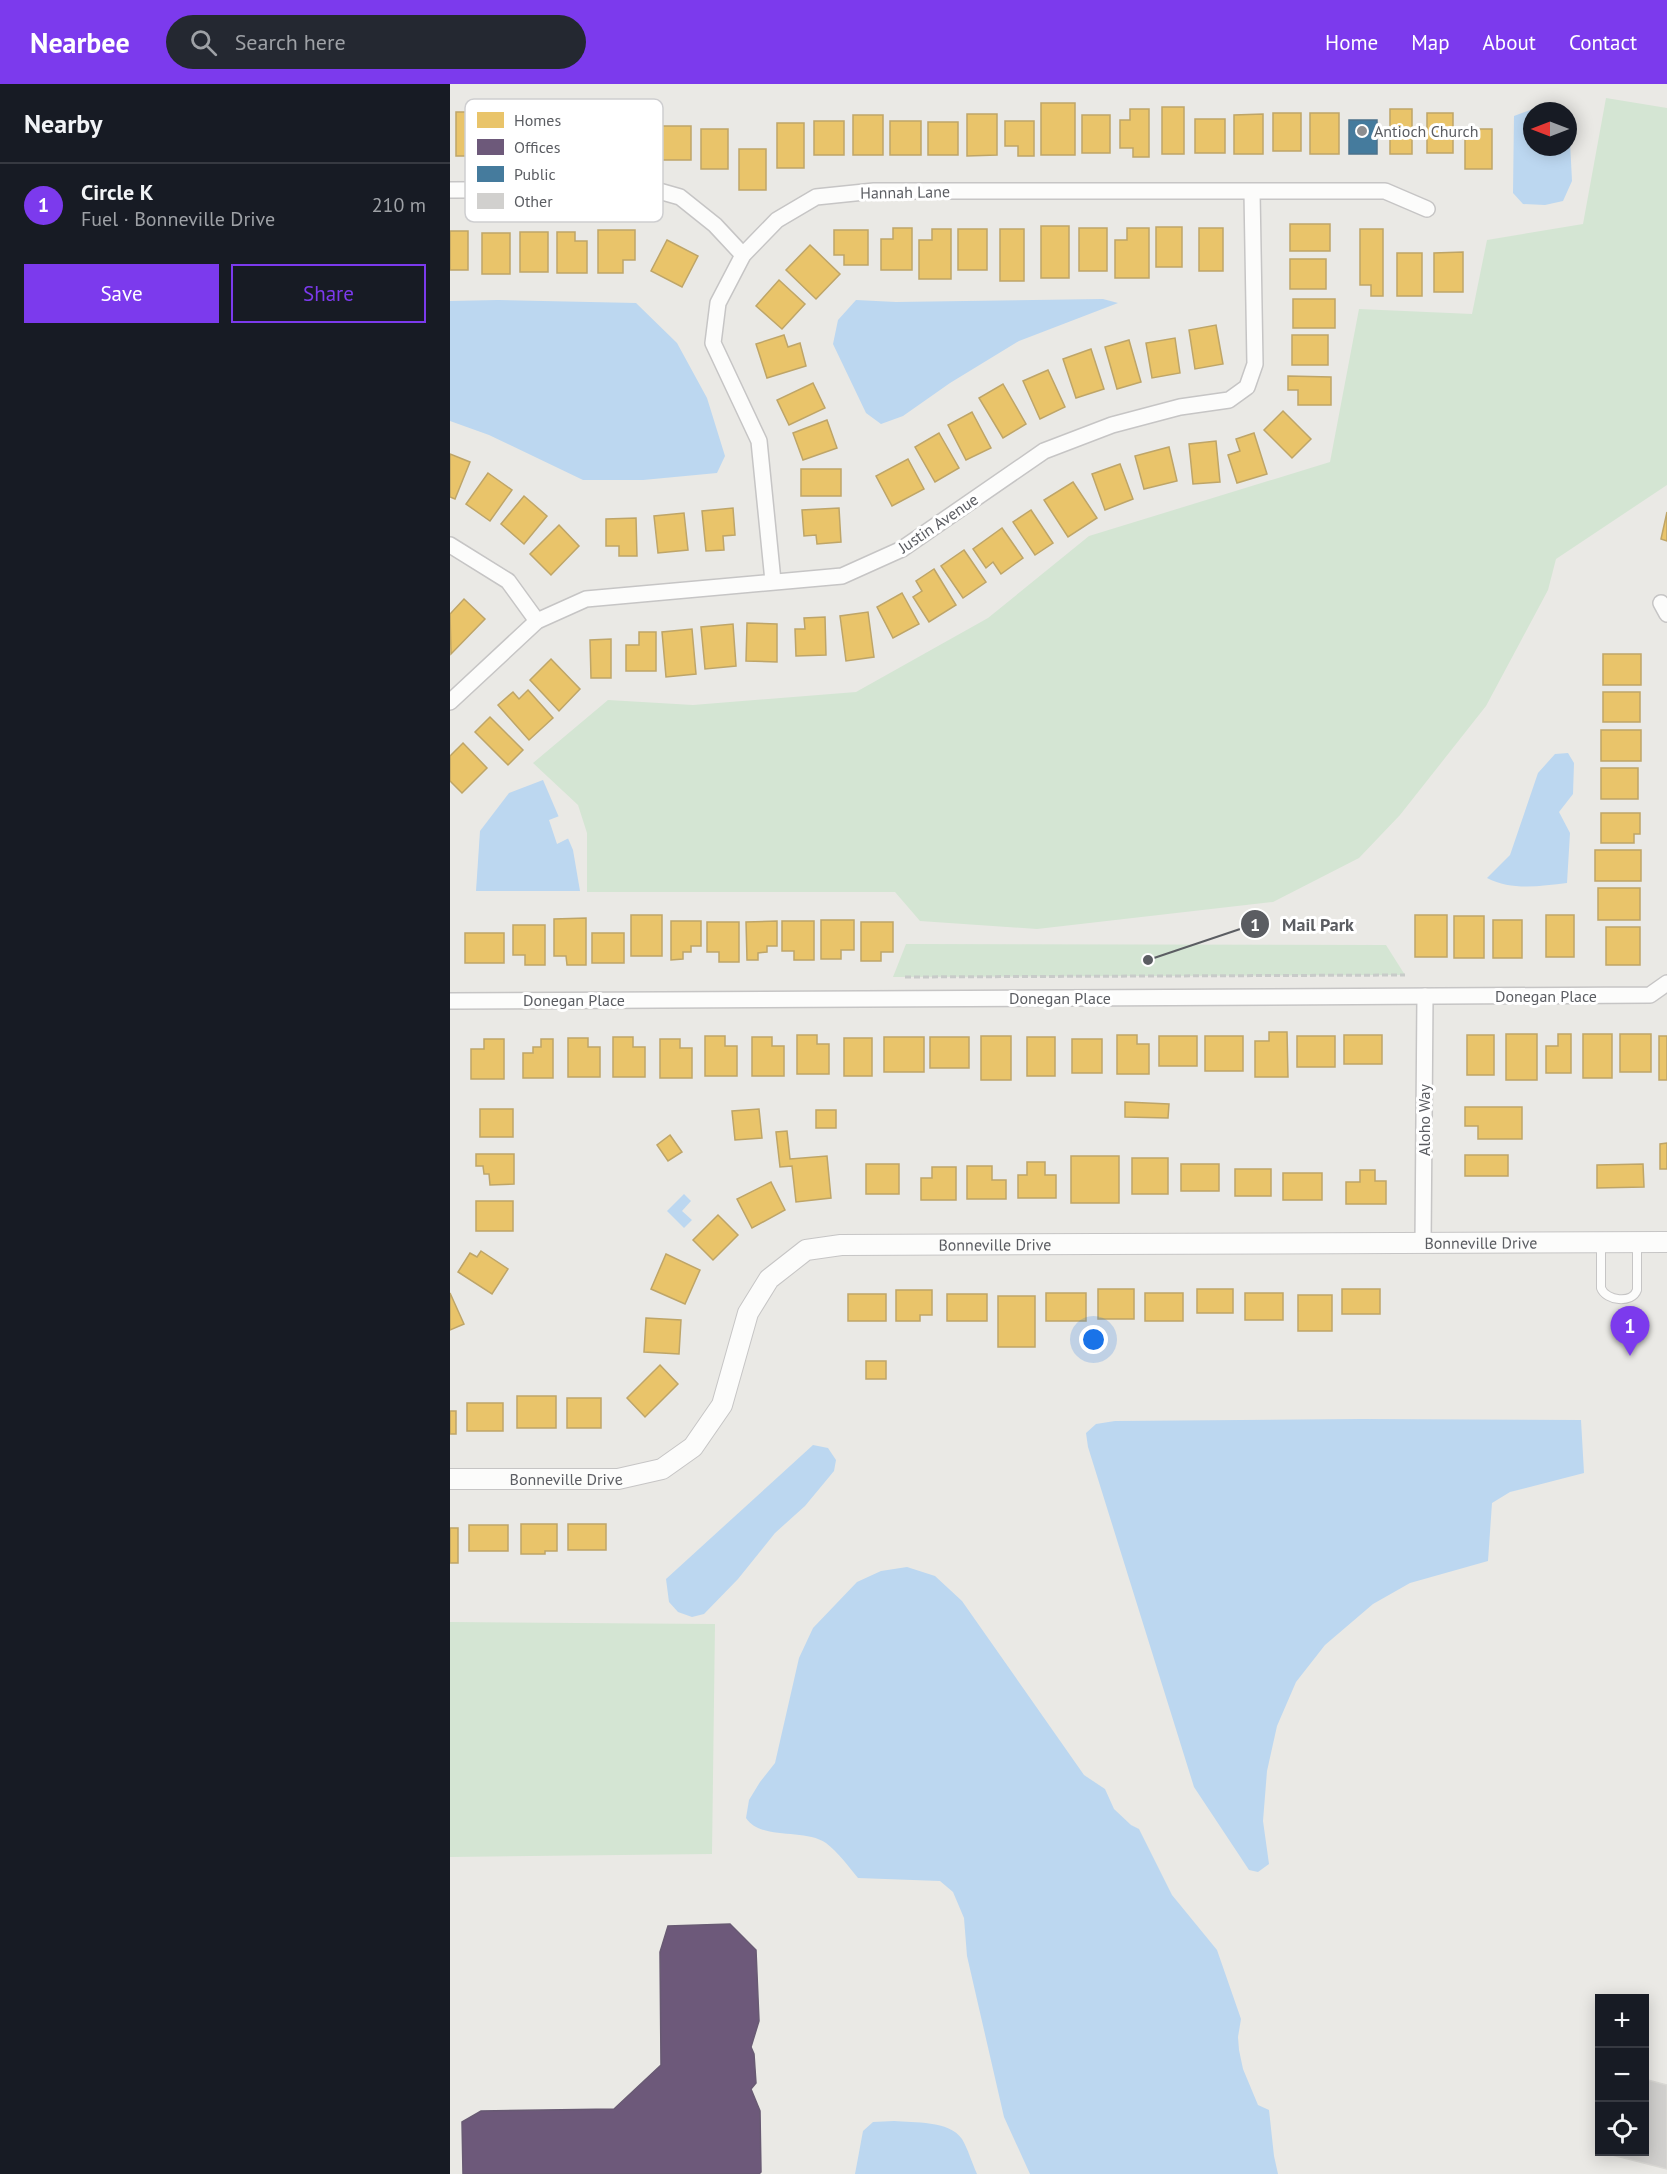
<!DOCTYPE html>
<html lang="en">
<head>
<meta charset="utf-8">
<style>
  body { margin:0; font-family:"PT Sans",sans-serif; background:#242831; color:#f1f3f6 }
  .controls { position:absolute; right:18px; bottom:18px; display:grid; overflow:hidden; border-radius:0px; box-shadow:0 3px 15px #0003 }
  .controls button { width:54px; height:54px; display:grid; place-items:center; padding:0; border:0; border-bottom:2px solid #363941; background:#171b24; color:#f1f3f6; font:30px sans-serif }
  .compass { position:absolute; left:1073px; top:18px; width:54px; height:54px; border-radius:50%; background:#171b24; box-shadow:0 3px 15px #0003; rotate:270deg }
  .you { position:absolute; left:644px; top:1256px; width:21px; height:21px; margin:-15px; border:4px solid #fff; border-radius:50%; background:#1a73e8; box-shadow:0 0 0 9px #1a73e833 }
  .badge { display:grid; place-items:center; width:39px; height:39px; border-radius:50%; background:#7c3aed; color:#fff; font-size:20px; font-weight:700 }
  .pin { position:absolute; translate:-50% -50px; filter:drop-shadow(0 2px 3px #0008) }
  .pin::after { content:''; position:absolute; top:32px; width:21px; height:18px; background:inherit; clip-path:polygon(0 0,100% 0,50% 100%) }
  .list { margin:0; padding:0; list-style:none }
  h2 { display:flex; justify-content:space-between; align-items:center; height:78px; margin:0; padding:0 24px; font-size:26px }
  h2 small { font-size:20px; font-weight:400; color:#9ea1a6 }
  .list li { display:grid; grid-template-columns:39px 1fr auto; gap:18px; align-items:center; box-sizing:border-box; height:84px; padding:0 24px; border-top:2px solid #363941 }
  .list b { display:block; font-size:22px; white-space:nowrap }
  .list p { margin:0; font-size:20px; white-space:nowrap; color:#9ea1a6 }
  .list em { font-size:20px; font-style:normal; color:#9ea1a6 }
  .actions { display:flex; gap:12px; padding:18px 24px }
  .actions a { flex:1; padding:14px 0; border:2px solid #7c3aed; border-radius:0px; text-align:center; font-size:21px; color:#7c3aed }
  .actions .main { background:#7c3aed; color:#fff }
  .icon { flex:none; width:33px; height:33px; fill:none; stroke:currentColor; stroke-width:2; stroke-linecap:round; stroke-linejoin:round }
  .map { position:relative; flex:none; width:1217px; height:2090px; overflow:hidden }
  header { display:flex; align-items:center; gap:36px; box-sizing:border-box; height:84px; padding:0 30px; background:#7c3aed; color:#fff }
  header strong { font-size:28px }
  nav { display:flex; gap:33px; margin-inline-start:auto; font-size:21px }
  .search { width:420px; height:54px; background:#242831; display:flex; align-items:center; gap:15px; box-sizing:border-box; padding:0 21px; border-radius:33px; color:#9ea1a6; font-size:22px }
  main { display:flex }
  aside { flex:1; background:#171b24 }
  .map>svg:first-child { display:block }
</style>
</head>
<body>
<header>
<strong>Nearbee</strong>
<div class="search"><svg class="icon" aria-label="search" viewBox="0 0 24 24"><circle cx="10" cy="10" r="6"/><path d="M15 15l6 6"/></svg>Search here</div>
<nav><a>Home</a><a>Map</a><a>About</a><a>Contact</a></nav>
</header>
<main>
<aside>
<h2>Nearby<small></small></h2>
<ul class="list">
<li><span class="badge">1</span><div><b>Circle K</b><p>Fuel · Bonneville Drive</p></div><em>210 m</em></li>
</ul>
<div class="actions"><a class="main">Save</a><a>Share</a></div>
</aside>
<div class="map">
<svg width="1217" height="2090" viewBox="0 0 1217 2090">
  <rect width="100%" height="100%" fill="#eae9e5"/>
  <g fill="#d4e5d3">
    <polygon points="1156,14 1217,24 1217,401 1106,475 1098,506 1036,622 950,731 909,774 823,818 587,845 470,837 445,808 137,808 137,749 128,721 83,679 158,616 243,621 406,608 538,534 639,452 880,378 909,225 1022,230 1037,156 1133,140"/>
    <polygon points="456,860 936,861 955,891 443,893"/>
    <polygon points="0,1538 265,1540 262,1770 0,1773"/>
  </g>
  <g fill="#bcd7f0">
    <polygon points="1083,25 1103,25 1106,27 1082,27 1082,63 1118,63 1119,38 1122,97 1113,117 1095,121 1073,120 1063,109 1064,32"/>
    <polygon points="653,215 668,219 569,257 500,299 453,332 431,340 416,329 383,260 388,236 406,216 446,218"/>
    <polygon points="48,216 186,219 227,259 257,314 275,372 267,389 193,396 133,396 39,351 0,337 0,217"/>
    <path d="M1118,669L1124,679L1123,710L1109,728L1120,749L1117,799C1090,802 1062,807 1037,794L1060,771L1088,689L1105,670Z"/>
    <polygon points="93,696 123,766 130,807 26,807 30,747 59,709"/>
    <polygon points="234,1110 241,1117 232,1127 242,1136 234,1144 217,1127"/>
    <polygon points="911,1335 1131,1336 1134,1389 1060,1408 1042,1419 1038,1477 960,1499 923,1520 875,1561 846,1598 827,1642 817,1687 813,1737 819,1780 808,1788 799,1786 744,1703 638,1363 636,1349 646,1340 665,1337"/>
    <polygon points="363,1361 378,1364 386,1376 384,1387 355,1422 325,1449 288,1495 254,1530 242,1533 228,1528 219,1518 216,1495"/>
    <path d="M457,1483L485,1492L512,1517L634,1691L655,1705L664,1725L681,1741L689,1745L722,1811L767,1866L791,1935L788,1953L789,1966L793,1985L808,2021L819,2026L824,2072L828,2090H580L554,2033L517,1872L514,1834L503,1808L490,1797L408,1794C399,1783 388,1768 376,1759C354,1744 311,1757 296,1734L299,1716L310,1698L325,1679L349,1574L363,1544L407,1498L431,1487Z"/>
    <path d="M444,2037C464,2039 499,2036 512,2055C518,2065 522,2079 527,2090H405L413,2047L423,2038Z"/>
  </g>
  <polygon fill="#eae9e5" points="112,731 121,753 107,760 99,736"/>
  <g fill="#e9c46a" stroke="#bea568" stroke-width="1.5">
    <rect x="591" y="19" width="34" height="52"/>
    <rect x="712" y="23" width="22" height="47"/>
    <polygon points="680,25 699,25 699,73 683,73 683,64 670,64 670,36 680,36"/>
    <rect x="940" y="25" width="22" height="45"/>
    <rect x="6" y="28" width="34" height="44"/>
    <rect x="823" y="29" width="28" height="38"/>
    <rect x="860" y="29" width="29" height="41"/>
    <rect x="977" y="29" width="26" height="40"/>
    <polygon points="517,30 547,30 547,71 517,72"/>
    <polygon points="813,30 813,70 784,70 784,31"/>
    <rect x="403" y="31" width="30" height="40"/>
    <rect x="632" y="31" width="28" height="38"/>
    <rect x="745" y="35" width="30" height="34"/>
    <rect x="364" y="37" width="30" height="34"/>
    <rect x="440" y="37" width="31" height="34"/>
    <polygon points="555,37 584,37 584,72 568,72 568,62 555,62"/>
    <rect x="478" y="38" width="30" height="33"/>
    <rect x="327" y="39" width="27" height="45"/>
    <rect x="211" y="42" width="30" height="34"/>
    <rect x="251" y="45" width="27" height="40"/>
    <rect x="1015" y="45" width="27" height="40"/>
    <rect x="289" y="65" width="27" height="41"/>
    <rect x="840" y="140" width="40" height="27"/>
    <rect x="591" y="142" width="28" height="52"/>
    <rect x="706" y="143" width="26" height="40"/>
    <polygon points="443,144 462,144 462,186 431,186 431,155 443,155"/>
    <rect x="629" y="144" width="28" height="43"/>
    <polygon points="677,144 699,144 699,194 665,194 665,156 677,156"/>
    <rect x="749" y="144" width="24" height="43"/>
    <polygon points="482,145 501,145 501,195 469,195 469,156 482,156"/>
    <rect x="508" y="145" width="29" height="41"/>
    <rect x="550" y="145" width="24" height="52"/>
    <polygon points="910,145 933,145 933,212 921,212 921,201 910,201"/>
    <polygon points="148,146 185,146 185,176 173,176 173,189 148,189"/>
    <polygon points="384,146 418,146 418,181 394,181 394,171 384,171"/>
    <rect x="0" y="147" width="18" height="39"/>
    <rect x="70" y="148" width="28" height="40"/>
    <polygon points="107,148 125,148 125,157 137,157 137,189 107,189"/>
    <rect x="32" y="149" width="28" height="41"/>
    <polygon points="217,156 248,172 232,203 201,187"/>
    <polygon points="360,161 390,190 366,215 336,186"/>
    <polygon points="1013,168 1013,208 984,208 984,169"/>
    <rect x="947" y="169" width="25" height="43"/>
    <rect x="840" y="175" width="36" height="30"/>
    <polygon points="329,196 355,220 332,245 306,222"/>
    <rect x="843" y="215" width="42" height="29"/>
    <polygon points="766,241 773,280 745,285 739,246"/>
    <polygon points="334,251 338,263 350,259 356,282 317,294 306,260"/>
    <rect x="842" y="251" width="36" height="30"/>
    <polygon points="725,254 730,289 702,294 696,259"/>
    <polygon points="679,256 691,298 667,305 655,263"/>
    <polygon points="641,265 654,305 626,314 613,275"/>
    <polygon points="598,286 615,323 590,335 573,297"/>
    <polygon points="838,292 881,293 881,321 848,321 848,306 838,306"/>
    <polygon points="363,299 375,324 339,341 327,316"/>
    <polygon points="553,300 576,340 553,354 529,314"/>
    <polygon points="833,327 861,355 842,374 814,346"/>
    <polygon points="522,328 541,364 516,376 498,341"/>
    <polygon points="377,336 387,364 353,376 343,349"/>
    <polygon points="489,349 509,384 485,398 465,363"/>
    <polygon points="804,349 817,390 787,399 778,371 790,367 786,355"/>
    <polygon points="766,357 770,398 743,400 739,360"/>
    <polygon points="719,363 727,397 694,405 685,372"/>
    <polygon points="0,370 20,378 5,415 0,413"/>
    <polygon points="458,375 474,405 442,422 426,392"/>
    <polygon points="670,380 683,415 655,426 642,390"/>
    <rect x="351" y="385" width="40" height="27"/>
    <polygon points="38,389 62,406 40,437 16,420"/>
    <polygon points="623,398 647,434 618,453 594,416"/>
    <polygon points="74,412 97,432 74,460 51,440"/>
    <polygon points="283,424 285,451 273,452 274,466 256,467 252,427"/>
    <polygon points="389,424 391,458 367,460 366,451 354,452 352,426"/>
    <polygon points="581,426 603,459 585,471 563,438"/>
    <polygon points="1217,428 1217,457 1211,455"/>
    <polygon points="234,429 238,466 208,469 204,432"/>
    <polygon points="186,434 187,472 169,472 169,462 156,462 156,435"/>
    <polygon points="109,441 129,462 101,491 80,470"/>
    <polygon points="552,444 573,474 551,490 543,478 536,484 523,465"/>
    <polygon points="514,466 536,498 513,514 491,482"/>
    <polygon points="484,485 506,521 479,538 463,513 472,507 466,497"/>
    <polygon points="452,509 469,540 443,554 427,523"/>
    <polygon points="14,515 35,535 1,570 0,530"/>
    <polygon points="418,528 424,573 396,577 390,532"/>
    <polygon points="375,533 376,571 346,572 345,545 355,545 354,534"/>
    <polygon points="297,539 327,540 327,578 296,577"/>
    <polygon points="283,540 286,582 255,585 251,543"/>
    <polygon points="242,545 246,590 216,593 212,548"/>
    <polygon points="189,548 206,548 206,587 176,587 176,561 189,561"/>
    <polygon points="161,555 161,594 141,594 140,556"/>
    <rect x="1153" y="570" width="38" height="31"/>
    <polygon points="101,575 130,605 109,627 80,596"/>
    <polygon points="78,606 103,634 79,656 48,621 63,608 69,615"/>
    <rect x="1153" y="608" width="37" height="30"/>
    <polygon points="40,633 73,666 58,681 25,648"/>
    <rect x="1151" y="646" width="40" height="31"/>
    <polygon points="13,659 37,684 12,709 0,697 0,672"/>
    <rect x="1151" y="684" width="37" height="31"/>
    <polygon points="1151,729 1190,729 1190,750 1184,750 1184,759 1151,759"/>
    <rect x="1145" y="766" width="46" height="31"/>
    <rect x="1148" y="804" width="42" height="32"/>
    <rect x="181" y="831" width="31" height="41"/>
    <rect x="965" y="831" width="32" height="42"/>
    <rect x="1096" y="831" width="28" height="42"/>
    <rect x="1004" y="832" width="30" height="42"/>
    <polygon points="136,834 136,881 117,881 116,872 104,872 104,835"/>
    <polygon points="371,836 404,836 404,866 391,866 391,875 371,875"/>
    <rect x="1043" y="836" width="29" height="38"/>
    <polygon points="221,837 251,837 251,862 241,862 241,868 233,868 233,875 221,876"/>
    <polygon points="327,837 327,862 317,862 317,868 308,869 308,876 297,876 296,838"/>
    <polygon points="332,837 364,837 364,876 344,876 344,867 332,867"/>
    <polygon points="257,838 289,838 289,878 269,878 269,868 257,868"/>
    <polygon points="411,838 443,838 443,868 431,868 431,877 411,877"/>
    <polygon points="63,841 95,841 95,881 75,881 75,871 63,871"/>
    <rect x="1156" y="843" width="34" height="38"/>
    <rect x="15" y="849" width="39" height="30"/>
    <rect x="142" y="849" width="32" height="30"/>
    <polygon points="819,948 837,948 838,993 805,993 805,957 819,957"/>
    <rect x="1056" y="950" width="31" height="46"/>
    <polygon points="1108,950 1121,950 1121,989 1096,989 1096,962 1108,962"/>
    <rect x="1133" y="950" width="29" height="44"/>
    <rect x="1170" y="950" width="31" height="38"/>
    <polygon points="347,951 367,951 367,960 379,960 379,990 347,990"/>
    <polygon points="667,951 687,951 687,960 699,960 699,990 667,990"/>
    <rect x="894" y="951" width="38" height="29"/>
    <rect x="1017" y="951" width="27" height="40"/>
    <polygon points="255,952 275,952 275,962 287,962 287,992 255,992"/>
    <rect x="531" y="952" width="30" height="44"/>
    <rect x="709" y="952" width="38" height="30"/>
    <rect x="755" y="952" width="38" height="35"/>
    <rect x="847" y="952" width="38" height="31"/>
    <rect x="1209" y="952" width="8" height="44"/>
    <polygon points="163,953 183,953 183,963 195,963 195,993 163,993"/>
    <polygon points="302,953 322,953 322,962 334,962 334,992 302,992"/>
    <rect x="434" y="953" width="40" height="35"/>
    <rect x="480" y="953" width="39" height="31"/>
    <rect x="577" y="953" width="28" height="39"/>
    <polygon points="118,954 138,954 138,963 150,963 150,993 118,993"/>
    <rect x="394" y="954" width="28" height="38"/>
    <polygon points="34,955 54,955 54,995 21,995 21,965 34,965"/>
    <polygon points="91,955 103,955 103,994 73,994 73,969 83,969 83,963 91,963"/>
    <polygon points="210,955 230,955 230,964 242,964 242,994 210,994"/>
    <rect x="622" y="955" width="30" height="34"/>
    <polygon points="675,1018 719,1020 718,1034 675,1033"/>
    <polygon points="1015,1023 1072,1023 1072,1055 1028,1055 1028,1042 1015,1042"/>
    <rect x="30" y="1025" width="33" height="28"/>
    <polygon points="309,1025 312,1054 285,1056 282,1027"/>
    <rect x="366" y="1026" width="20" height="18"/>
    <polygon points="337,1047 340,1075 377,1072 381,1114 346,1118 342,1082 330,1083 326,1048"/>
    <polygon points="220,1051 232,1068 218,1077 207,1061"/>
    <polygon points="1217,1059 1217,1085 1210,1085 1210,1060"/>
    <polygon points="26,1070 64,1070 64,1100 40,1101 39,1090 34,1090 33,1082 26,1082"/>
    <rect x="1015" y="1071" width="43" height="21"/>
    <rect x="621" y="1072" width="48" height="47"/>
    <rect x="682" y="1074" width="36" height="36"/>
    <polygon points="577,1078 595,1078 595,1091 606,1091 606,1114 568,1114 568,1091 577,1091"/>
    <rect x="416" y="1080" width="33" height="30"/>
    <rect x="731" y="1080" width="38" height="27"/>
    <polygon points="1193,1080 1194,1103 1147,1104 1147,1081"/>
    <polygon points="517,1082 542,1082 542,1096 556,1096 556,1115 517,1115"/>
    <polygon points="482,1083 506,1083 506,1116 471,1116 471,1094 482,1094"/>
    <rect x="785" y="1085" width="36" height="27"/>
    <polygon points="910,1086 925,1086 925,1097 936,1097 936,1120 896,1120 896,1098 910,1098"/>
    <rect x="833" y="1089" width="39" height="27"/>
    <polygon points="321,1098 335,1126 302,1144 287,1115"/>
    <rect x="26" y="1117" width="37" height="30"/>
    <polygon points="268,1131 288,1151 263,1176 243,1156"/>
    <polygon points="31,1167 58,1185 42,1210 8,1188 20,1169 27,1173"/>
    <polygon points="216,1170 250,1186 235,1220 201,1205"/>
    <rect x="648" y="1205" width="36" height="30"/>
    <rect x="747" y="1205" width="36" height="24"/>
    <rect x="892" y="1205" width="38" height="25"/>
    <polygon points="446,1206 482,1206 482,1231 470,1231 470,1237 446,1237"/>
    <polygon points="0,1209 14,1240 0,1246"/>
    <rect x="596" y="1209" width="40" height="28"/>
    <rect x="695" y="1209" width="38" height="28"/>
    <rect x="795" y="1209" width="38" height="27"/>
    <rect x="398" y="1210" width="38" height="27"/>
    <rect x="497" y="1210" width="40" height="27"/>
    <rect x="848" y="1211" width="34" height="36"/>
    <rect x="548" y="1212" width="37" height="51"/>
    <polygon points="196,1234 231,1236 229,1270 194,1268"/>
    <rect x="416" y="1277" width="20" height="18"/>
    <polygon points="210,1281 228,1300 195,1333 177,1314"/>
    <rect x="67" y="1312" width="39" height="32"/>
    <rect x="117" y="1314" width="34" height="30"/>
    <rect x="17" y="1319" width="36" height="28"/>
    <rect x="0" y="1327" width="6" height="23"/>
    <polygon points="71,1440 107,1440 107,1467 95,1467 95,1470 71,1470"/>
    <rect x="118" y="1440" width="38" height="26"/>
    <rect x="19" y="1441" width="39" height="26"/>
    <rect x="0" y="1444" width="8" height="35"/>
  </g>
  <polygon fill="#6d597a" stroke="#685a73" stroke-width="1.5" points="280,1840 306,1866 309,1937 301,1963 304,1970 306,1999 301,2005 310,2027 311,2088 309,2090 13,2090 12,2038 31,2027 164,2025 211,1981 210,1868 218,1842"/>
  <rect fill="#457b9d" stroke="#4c728b" stroke-width="1.5" x="899" y="36" width="28" height="34"/>
  <polygon fill="#d1d0ce" stroke="#d9d8d4" stroke-width="1.5" points="1194,1995 1217,2001 1217,2085 1162,2071 1163,2068 1194,2068"/>
  <g fill="none" stroke-linecap="round" stroke-linejoin="round">
    <defs>
      <path id="service" d="M1151,1159V1204C1156,1217 1182,1220 1187,1206V1160"/>
      <g id="minor">
        <polyline points="0,106 202,105 230,113 265,141 293,171"/>
        <polyline points="0,461 58,497 87,537"/>
        <polyline points="323,497 309,357 263,259 268,219 293,171 327,136 366,113 424,107 935,107 977,125"/>
        <polyline points="1211,519 1217,530"/>
        <polyline points="0,618 87,537 136,515 392,492 452,465 594,367 662,341 730,323 779,316 797,303 805,280 802,108"/>
        <polyline points="0,917 1200,911 1217,899"/>
        <polyline points="973,1160 975,912"/>
      </g>
      <g id="tertiary">
        <path id="s1" d="M0,1395H168L212,1385L243,1363L272,1321L298,1229L319,1195L356,1166L391,1161L1217,1158"/>
      </g>
    </defs>
    <use href="#service" stroke="#c6c5c5" stroke-width="10"/>
    <use href="#minor" stroke="#c6c5c5" stroke-width="18"/>
    <use href="#tertiary" stroke="#c6c5c5" stroke-width="22"/>
    <polyline stroke="#c8cbc9" stroke-width="3" stroke-dasharray="6 3" stroke-linecap="butt" points="455,893 955,891"/>
    <use href="#service" stroke="#fcfcfb" stroke-width="8"/>
    <use href="#minor" stroke="#fcfcfb" stroke-width="15"/>
    <use href="#tertiary" stroke="#fcfcfb" stroke-width="20"/>
  </g>
  <circle fill="#8d8e90" stroke="#fff" stroke-width="2" cx="912" cy="47" r="6"/>
  <g text-anchor="middle" stroke-width="6" stroke-linejoin="round" paint-order="stroke">
    <g font-size="16" fill="#5b5d62" stroke="#fff" text-anchor="start">
      <text x="924" y="53">Antioch Church</text>
    </g>
    <g font-size="16" fill="#5b5d62" stroke="#fff">
      <text transform="translate(455 108) rotate(-1)" y="6">Hannah Lane</text>
      <text transform="translate(488 439) rotate(-34)" y="6">Justin Avenue</text>
      <text x="1096" y="918">Donegan Place</text>
      <text x="610" y="920">Donegan Place</text>
      <text x="124" y="922">Donegan Place</text>
      <text transform="translate(974 1036) rotate(-90)" y="6">Aloho Way</text>
      <text dy="6" stroke="none"><textPath href="#s1" startOffset="1160">Bonneville Drive</textPath></text>
      <text dy="6" stroke="none"><textPath href="#s1" startOffset="674">Bonneville Drive</textPath></text>
      <text dy="6" stroke="none"><textPath href="#s1" startOffset="116">Bonneville Drive</textPath></text>
    </g>
  </g>
  <rect x="15" y="15" width="198" height="123" rx="9" fill="#fff" stroke="#ceced0" stroke-width="1.5"/>
  <rect x="27" y="28" width="27" height="16" fill="#e9c46a"/>
  <rect x="27" y="55" width="27" height="16" fill="#6d597a"/>
  <rect x="27" y="82" width="27" height="16" fill="#457b9d"/>
  <rect x="27" y="109" width="27" height="16" fill="#d1d0ce"/>
  <g font-size="16" fill="#5b5d62">
    <text x="64" y="42">Homes</text>
    <text x="64" y="69">Offices</text>
    <text x="64" y="96">Public</text>
    <text x="64" y="123">Other</text>
  </g>
  <path fill="none" stroke="#5b5d62" stroke-width="2" d="M698 876L805 840"/>
  <g fill="#5b5d62" stroke="#fff" stroke-width="2">
    <circle cx="698" cy="876" r="6"/>
    <circle cx="805" cy="840" r="15"/>
  </g>
  <g font-size="18" text-anchor="middle" font-weight="bold" fill="#fff">
    <text x="805" y="847">1</text>
  </g>
  <g font-size="18" text-anchor="middle" font-weight="bold" fill="#5b5d62" stroke="#fff" stroke-width="6" stroke-linejoin="round" paint-order="stroke">
    <text x="868" y="847">Mail Park</text>
  </g>
</svg>
<div class="controls">
<button>+</button>
<button>−</button>
<button><svg class="icon" aria-label="locate" viewBox="0 0 24 24"><circle cx="12" cy="12" r="6"/><path d="M12 2v4M12 18v4M2 12h4M18 12h4"/></svg></button>
</div>
<svg class="compass" viewBox="-18 -18 36 36"><path d="M0-13l5 13h-10z" fill="#e53935"/><path d="M0 13l5-13h-10z" fill="#9ea1a6"/></svg>
<div class="you"></div>
<div class="pin badge" style="left:1180px;top:1272px">1</div>
</div>
</main>
</body>
</html>
